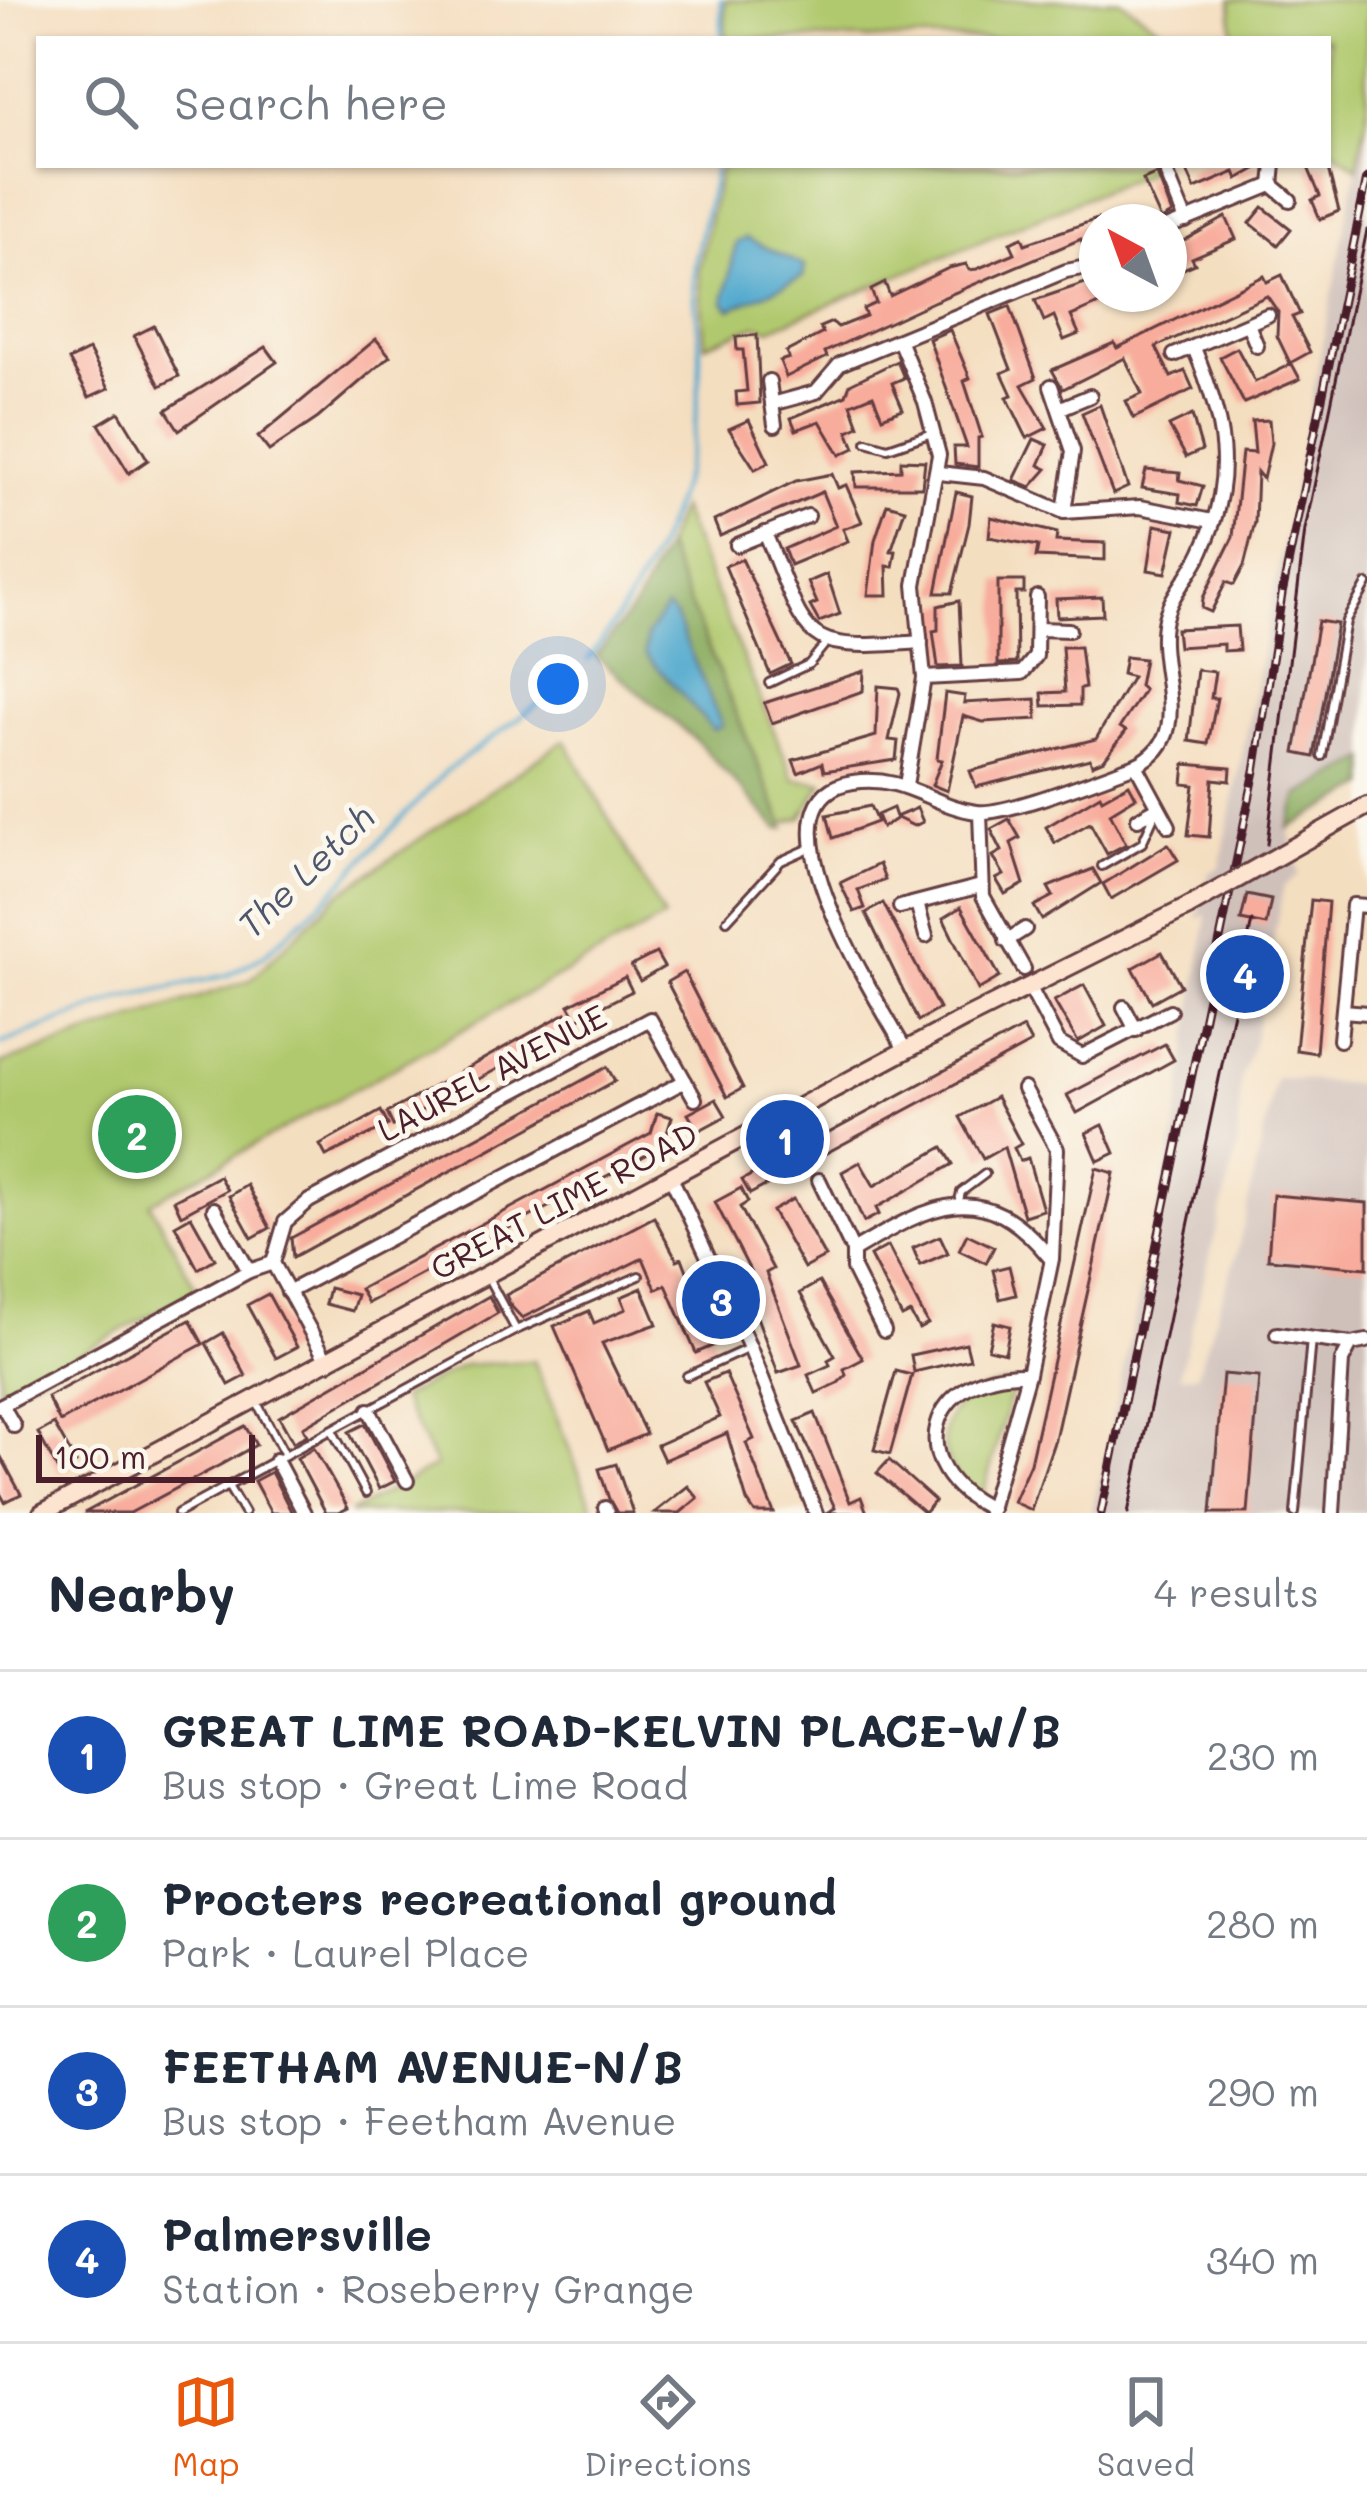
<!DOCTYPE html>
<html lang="en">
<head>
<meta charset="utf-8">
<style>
  body { margin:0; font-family:Mali,sans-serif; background:#f2f2f3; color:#1f2937 }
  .compass { position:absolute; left:1079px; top:204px; width:108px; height:108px; border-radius:50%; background:#fff; box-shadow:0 3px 9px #0004; rotate:319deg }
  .scale { position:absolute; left:36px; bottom:30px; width:219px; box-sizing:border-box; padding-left:12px; border:6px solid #4a1f2b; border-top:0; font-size:33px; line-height:42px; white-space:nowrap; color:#4a1f2b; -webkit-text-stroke:9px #fbf7ec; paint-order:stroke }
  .you { position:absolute; left:558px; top:684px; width:42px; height:42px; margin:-30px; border:9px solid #fff; border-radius:50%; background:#1a73e8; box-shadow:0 0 0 18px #1a73e833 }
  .badge { display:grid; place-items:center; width:78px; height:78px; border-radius:50%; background:#ea580c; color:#fff; font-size:39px; font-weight:700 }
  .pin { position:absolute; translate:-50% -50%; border:6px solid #fff; box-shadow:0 3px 12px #0006 }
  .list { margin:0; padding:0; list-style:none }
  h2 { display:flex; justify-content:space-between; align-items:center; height:156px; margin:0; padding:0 48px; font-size:51px }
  h2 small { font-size:39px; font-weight:400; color:#747a83 }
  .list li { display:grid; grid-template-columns:78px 1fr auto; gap:36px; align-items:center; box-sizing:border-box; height:168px; padding:0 48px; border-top:3px solid #e0e1e3 }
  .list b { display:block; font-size:45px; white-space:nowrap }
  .list p { margin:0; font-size:39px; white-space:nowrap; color:#747a83 }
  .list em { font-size:39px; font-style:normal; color:#747a83 }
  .icon { flex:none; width:66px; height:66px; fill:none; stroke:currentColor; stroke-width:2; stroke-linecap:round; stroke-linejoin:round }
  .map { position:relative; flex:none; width:1367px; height:1513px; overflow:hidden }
  .search { position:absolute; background:#fff; box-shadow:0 3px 9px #0004; left:36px; right:36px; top:36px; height:132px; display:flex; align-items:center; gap:30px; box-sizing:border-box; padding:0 42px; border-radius:0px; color:#747a83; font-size:45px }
  .sheet { height:828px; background:#fff }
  nav { display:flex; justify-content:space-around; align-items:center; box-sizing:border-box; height:168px; border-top:3px solid #e0e1e3; background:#fff; font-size:33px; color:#747a83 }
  nav a { display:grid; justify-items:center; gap:6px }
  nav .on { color:#ea580c }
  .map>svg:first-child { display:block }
</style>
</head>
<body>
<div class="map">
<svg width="1367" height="1513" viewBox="0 0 1367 1513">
  <rect width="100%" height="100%" fill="#fbf7ec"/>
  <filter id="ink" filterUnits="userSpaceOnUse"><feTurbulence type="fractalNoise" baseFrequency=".00833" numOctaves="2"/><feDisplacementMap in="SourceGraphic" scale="24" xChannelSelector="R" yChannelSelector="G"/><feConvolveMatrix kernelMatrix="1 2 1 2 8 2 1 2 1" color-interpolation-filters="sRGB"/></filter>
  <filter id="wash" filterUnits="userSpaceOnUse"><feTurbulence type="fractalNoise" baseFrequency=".004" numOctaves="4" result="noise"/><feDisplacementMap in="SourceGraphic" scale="48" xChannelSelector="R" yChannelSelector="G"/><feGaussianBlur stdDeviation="2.7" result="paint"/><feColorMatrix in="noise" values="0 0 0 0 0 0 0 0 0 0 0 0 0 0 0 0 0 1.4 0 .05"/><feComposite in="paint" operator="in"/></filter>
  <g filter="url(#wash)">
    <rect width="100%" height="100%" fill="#f4dec0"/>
    <polygon fill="#cfc0ba" points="1367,116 1367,759 1299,795 1289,828 1299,875 1284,886 1253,1045 1241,1076 1237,1151 1179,1376 1196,1375 1237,1253 1276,1078 1367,1085 1367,1513 1092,1513 1175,1132 1207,915 1197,919 1209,873 1220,867"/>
    <g fill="#b1c96e" stroke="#7e744c" stroke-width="3">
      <polygon points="725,0 1120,0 1177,39 726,39"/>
      <polygon points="1231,0 1367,0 1367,116 1357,168 1328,146 1328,39 1233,39"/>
      <polygon points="721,165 1164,165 770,329 757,325 705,345 699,269"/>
      <polygon points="680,508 794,779 823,783 801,818 783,824 665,546"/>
      <polygon points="565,740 664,918 150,1203 197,1290 0,1396 0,1064 250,980 339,894"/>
      <polygon points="534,1361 595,1513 349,1513 436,1466 401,1398 464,1365"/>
      <path d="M1014,1383L982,1498C917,1457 939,1387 1014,1383Z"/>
    </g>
    <g fill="#8cad61" stroke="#6b6646" stroke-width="3">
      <polygon points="665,546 785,828 778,829 698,742 596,656 637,603"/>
      <polygon points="1367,759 1367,786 1289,828 1299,795"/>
    </g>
    <g fill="#51a9ce" stroke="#4e647c" stroke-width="3">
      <polygon points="746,238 805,266 803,277 730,309 724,302 736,243"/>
      <polygon points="666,608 675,616 722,726 713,730 645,653 647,635"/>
    </g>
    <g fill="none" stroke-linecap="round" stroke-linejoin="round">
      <g stroke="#51a9ce" stroke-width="4.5">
        <polyline points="721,0 722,39"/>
        <path d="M588,659C657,570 701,470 700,355C700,326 691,293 695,264C700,231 711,199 715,165"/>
        <polyline points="0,1044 121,998 228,975 264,955 331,894 445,772 549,696"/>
      </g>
    </g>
    <g id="blocks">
      <g fill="#f8ac9c">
        <polygon points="1202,165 1263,165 1238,179 1235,172 1195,189 1187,171"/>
        <polygon points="1307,165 1327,165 1339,211 1320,219 1312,200 1320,196"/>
        <polygon points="1157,174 1172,214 1161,220 1143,180"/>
        <polygon points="1263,207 1291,229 1278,245 1250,223"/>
        <polygon points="1226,217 1236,239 1192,258 1195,264 1174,273 1169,249"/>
        <polygon points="1097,219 1097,238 1083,244 1081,239 935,301 825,352 827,357 786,377 780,361 789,358 786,352 823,333 820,327 832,322 838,327 866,316 863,309 876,303 871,290 885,283 890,296 949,268 966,264 969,270 977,269 1015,253 1010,242 1022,237 1025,244"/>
        <polygon points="1282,275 1300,314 1292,317 1310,352 1290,363 1277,336 1278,312 1267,296 1156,347 1171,377 1185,371 1193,389 1134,418 1126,401 1142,394 1125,358 1063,389 1052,370 1114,343 1117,348 1264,276 1267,282"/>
        <polygon points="1097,279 1097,294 1122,294 1071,316 1079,334 1064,340 1054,316 1044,321 1035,300"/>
        <polygon points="1010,306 1036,378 1022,385 1047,428 1027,438 1007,397 1012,395 1002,373 1011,369 990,314"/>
        <polygon points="154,326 179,376 160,386 134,336"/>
        <polygon points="950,330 970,378 964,381 982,437 978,438 978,467 955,464 954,447 967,447 929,339"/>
        <polygon points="757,335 760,403 737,405 736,392 747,391 743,350 737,350 736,337"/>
        <polygon points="376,339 390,356 318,418 269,451 258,437"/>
        <polygon points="266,347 277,362 179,430 166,410"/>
        <polygon points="1237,348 1255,382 1292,364 1300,379 1244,403 1220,357"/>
        <polygon points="89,350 109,388 89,397 69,360"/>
        <polygon points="897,361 904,378 892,383 903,409 882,417 873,395 851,404 859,426 848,431 855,448 840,455 820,421 796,430 791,418 846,395 850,384"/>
        <polygon points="1100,405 1128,487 1113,494 1082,413"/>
        <polygon points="119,412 148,460 129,473 99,424"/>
        <polygon points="1192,415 1202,450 1186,457 1169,426"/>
        <polygon points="749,420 769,462 755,469 729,429"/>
        <polygon points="1269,420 1271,443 1263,479 1257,472 1255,522 1244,566 1234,585 1226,582 1211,612 1202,608 1203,598 1233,537 1242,452 1255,453 1252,421"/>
        <polygon points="1034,439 1048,445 1039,465 1047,469 1031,487 1014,480"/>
        <polygon points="901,460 925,461 922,487 856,487 855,472 901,470"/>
        <polygon points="1146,470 1180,473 1179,480 1203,486 1197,506 1179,502 1180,494 1142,488"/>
        <polygon points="832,474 838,488 846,485 862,522 843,529 848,541 790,565 784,549 836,526 822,492 720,536 714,521 796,481"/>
        <polygon points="956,492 972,496 969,524 952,593 936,593"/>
        <polygon points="887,504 905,509 891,551 896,551 893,567 887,566 888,595 868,595 875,540"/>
        <polygon points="991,517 1057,533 1056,541 1105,543 1105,560 1036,557 1038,546 989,537"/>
        <polygon points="1155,525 1176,529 1166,573 1148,570"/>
        <polygon points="742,559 791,664 770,674 725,566"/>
        <polygon points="827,574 840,614 819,622 810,606 817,603 808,582"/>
        <polygon points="998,581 1024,581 1024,593 1016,593 1017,663 998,664"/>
        <polygon points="1102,597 1103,615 1057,617 1056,599"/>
        <polygon points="959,601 962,666 938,667 933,631 938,630 938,606"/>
        <polygon points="1318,621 1337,624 1314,757 1295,753"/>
        <polygon points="1237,626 1239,650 1223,651 1223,644 1178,647 1176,629"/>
        <polygon points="1062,647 1080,647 1085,688 1080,689 1080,705 1043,706 1042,693 1065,692"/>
        <polygon points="1125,657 1144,659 1139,686 1144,690 1120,727 1126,731 1104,760 1092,765 1090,759 976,787 970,771 1096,739 1132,677 1122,674"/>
        <polygon points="1197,670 1215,672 1211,698 1217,698 1208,744 1189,741"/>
        <polygon points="864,671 863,691 772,723 764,703"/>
        <polygon points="878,686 898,688 900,693 889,740 898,741 896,760 824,771 822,763 798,773 793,760 876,736"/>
        <polygon points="945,693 965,696 964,703 1036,699 1037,719 983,722 963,716 947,791 932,785 942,760 937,759"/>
        <polygon points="1185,764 1231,768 1230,781 1213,779 1209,837 1188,835 1194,785 1183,784"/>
        <polygon points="1129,784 1136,797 1110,813 1126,844 1107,854 1090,823 1055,843 1046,827 1100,795 1102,799"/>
        <polygon points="870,806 877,822 833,838 827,815"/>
        <polygon points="893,808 896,817 917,808 923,822 914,826 897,818 882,828 877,815"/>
        <polygon points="1009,819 1020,838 1011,843 1024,884 1005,894 996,879 1004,875 993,856 1002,851 991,829"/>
        <polygon points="1168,844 1178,860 1111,899 1103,884"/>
        <polygon points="879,864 885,880 858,890 865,908 854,912 840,883"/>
        <polygon points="1093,869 1101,883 1042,920 1034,906 1053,896 1048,887"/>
        <polygon points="1247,895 1271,900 1266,925 1241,920"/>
        <polygon points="1311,900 1328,902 1316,1053 1296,1050"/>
        <polygon points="883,903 939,1009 918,1021 866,913"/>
        <polygon points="961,907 1000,977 978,990 943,918"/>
        <polygon points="1162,952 1181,986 1152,1002 1133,968"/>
        <polygon points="656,953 664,967 640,981 631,966"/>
        <polygon points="684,972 743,1088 727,1097 667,982"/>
        <polygon points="625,977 632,991 577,1019 569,1005"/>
        <polygon points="1084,985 1106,1026 1078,1042 1054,1001"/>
        <polygon points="566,1013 574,1027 393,1126 387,1113"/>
        <polygon points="1023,1028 1031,1043 750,1194 742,1180"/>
        <polygon points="1165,1044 1174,1060 1077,1113 1067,1095"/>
        <polygon points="607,1067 615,1081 293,1257 291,1238"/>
        <polygon points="996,1097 1021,1144 1014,1148 1020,1161 1028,1158 1043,1210 1024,1216 1004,1147 983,1159 960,1117"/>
        <polygon points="716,1099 726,1116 698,1131 688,1114"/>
        <polygon points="381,1111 388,1125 326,1156 320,1145"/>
        <polygon points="657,1113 672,1117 663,1146 368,1303 360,1289 651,1133"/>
        <polygon points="1103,1125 1115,1153 1098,1161 1086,1133"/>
        <polygon points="943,1147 953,1164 876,1208 879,1214 864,1222 842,1172 860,1162 874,1186"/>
        <polygon points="1096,1168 1114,1173 1055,1439 1031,1510 1013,1502 1030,1463"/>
        <polygon points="219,1176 227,1190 181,1215 174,1200"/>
        <polygon points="247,1185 270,1228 252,1238 229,1196"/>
        <polygon points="741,1188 748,1202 740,1207 773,1269 766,1273 801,1365 778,1373 749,1296 761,1292 715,1202"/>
        <polygon points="1273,1195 1367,1203 1367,1268 1268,1259"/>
        <polygon points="793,1199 825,1257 804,1268 772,1211"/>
        <polygon points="191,1216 215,1259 198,1269 175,1225"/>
        <polygon points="654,1217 677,1260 682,1258 715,1345 696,1353 666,1285 656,1289 643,1258 522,1318 511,1306 506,1295"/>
        <polygon points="967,1234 994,1247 986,1263 959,1250"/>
        <polygon points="940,1236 948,1253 920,1265 913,1248"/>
        <polygon points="888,1246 928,1324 919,1329 910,1313 902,1317 870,1256"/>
        <polygon points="1009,1266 1016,1295 1000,1299 993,1270"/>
        <polygon points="819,1282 863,1359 844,1369 846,1375 838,1383 816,1393 808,1375 830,1365 828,1360 835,1356 800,1293"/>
        <polygon points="329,1288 357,1295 352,1311 325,1304"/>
        <polygon points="642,1288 657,1324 602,1343 646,1434 608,1450 554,1326 589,1311 594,1323 626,1309 621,1297"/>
        <polygon points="268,1294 297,1347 276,1358 247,1305"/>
        <polygon points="489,1296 498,1313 303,1427 307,1435 293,1442 279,1417"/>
        <polygon points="190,1320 203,1344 60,1422 47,1397"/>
        <polygon points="994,1322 1010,1326 1005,1353 988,1349"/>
        <polygon points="223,1333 246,1376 229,1385 206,1343"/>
        <polygon points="966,1343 970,1359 914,1372 911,1355"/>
        <polygon points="896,1371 912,1375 890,1454 874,1450"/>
        <polygon points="725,1373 754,1439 746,1443 774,1513 755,1513 747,1501 727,1433 664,1460 657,1445 720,1417 704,1382"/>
        <polygon points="1223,1374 1259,1377 1248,1513 1211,1513"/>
        <polygon points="815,1413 850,1502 861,1497 867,1513 826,1513 835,1508 796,1421"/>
        <polygon points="54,1424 76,1463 59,1472 38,1433"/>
        <polygon points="365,1424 395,1481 379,1489 349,1432"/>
        <polygon points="245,1426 256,1445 222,1464 130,1513 84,1513"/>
        <polygon points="314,1448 348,1508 338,1513 326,1513 297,1458"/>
        <polygon points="0,1455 21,1494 5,1502 0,1493"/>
        <polygon points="889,1460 935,1501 924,1513 877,1473"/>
        <polygon points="616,1464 633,1513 617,1513 609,1499 599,1469"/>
        <polygon points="271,1472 292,1513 271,1513 254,1481"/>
        <polygon points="688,1486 698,1498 680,1513 654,1513"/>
      </g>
    </g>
  </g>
  <g filter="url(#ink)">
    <use href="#blocks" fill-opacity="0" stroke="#643c41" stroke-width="3"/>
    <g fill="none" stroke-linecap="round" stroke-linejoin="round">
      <defs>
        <g id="lane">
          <polyline points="867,442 888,448 932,433"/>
          <polyline points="769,683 809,664 826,643"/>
          <polyline points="1322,756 1346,621 1367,584"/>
          <polyline points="1102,866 1142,843 1156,812"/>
          <polyline points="727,920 781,861 810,848"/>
          <polyline points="958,1205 961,1192 985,1174"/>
          <polyline points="487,1276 516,1330"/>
          <polyline points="687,1376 749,1348"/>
          <polyline points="256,1401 285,1455"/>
          <polyline points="332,1430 366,1493"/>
          <polyline points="228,1486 244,1513"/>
          <polyline points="178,1513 516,1330 639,1276"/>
          <polyline points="1295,1513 1311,1339"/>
        </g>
        <g id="street">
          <polyline points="1274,165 1272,185 1290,200"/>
          <polyline points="1167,174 1186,221"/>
          <polyline points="1169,227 1272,185"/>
          <polyline points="1248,324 1257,346"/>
          <polyline points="899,340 925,402 939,455 915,585 924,678 906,785"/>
          <polyline points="1174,355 1268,315"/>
          <polyline points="769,381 775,425"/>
          <polyline points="1051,386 1073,451 1064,512"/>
          <polyline points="772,404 816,392 840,364 1066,271 1097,265"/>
          <polyline points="1061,408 1090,396"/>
          <polyline points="939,473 984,478 1064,512 1140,507 1212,521"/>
          <path d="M765,533C811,642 796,652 921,642"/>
          <polyline points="737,545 808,516"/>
          <polyline points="1038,629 1069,630"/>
          <polyline points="924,678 1022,673 1036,656 1037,597"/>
          <polyline points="1136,765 1169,826"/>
          <polyline points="980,813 983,896 1024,969"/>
          <polyline points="1138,819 1158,808"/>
          <polyline points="917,903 926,936"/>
          <polyline points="900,907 981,886"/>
          <polyline points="1006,941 1025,929"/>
          <polyline points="1029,986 1059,1043 1082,1056 1170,1011"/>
          <polyline points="1124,1007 1136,1030"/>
          <polyline points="1343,1011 1367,1013"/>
          <polyline points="1340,1040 1353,905 1367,906"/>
          <path d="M906,1051C880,1004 745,798 853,782C905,774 933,807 977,812C1005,816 1104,776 1136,765C1196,737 1156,673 1164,624C1168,596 1191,576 1202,551C1237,476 1224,419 1194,348"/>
          <polyline points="671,1177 750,1348 816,1513"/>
          <polyline points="819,1180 853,1251"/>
          <polyline points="214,1209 249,1271"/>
          <polyline points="288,1292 685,1081"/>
          <path d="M884,1331L853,1269V1251C932,1204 983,1174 1051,1259"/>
          <polyline points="1277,1334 1351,1344"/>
          <polyline points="328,1363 273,1263 285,1222 309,1201 650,1019 695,1099"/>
          <polyline points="2,1405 14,1426"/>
          <polyline points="0,1406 249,1271 273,1263"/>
          <polyline points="369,1410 407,1481"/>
          <polyline points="276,1460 304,1513"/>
          <polyline points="605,1508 607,1513"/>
          <path d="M991,1509C901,1467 926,1371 1028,1374"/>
          <polyline points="989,1513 1028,1374 1052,1259 1057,1149 1024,1089"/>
          <polyline points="1333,1513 1342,1361 1351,1344 1367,1341"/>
        </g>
        <g id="secondary">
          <polyline points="1315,835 1367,806"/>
          <polyline points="42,1513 964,1019 1188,907"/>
        </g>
      </defs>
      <use href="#lane" stroke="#643c41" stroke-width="12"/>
      <use href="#street" stroke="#643c41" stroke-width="18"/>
      <use href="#secondary" stroke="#643c41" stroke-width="22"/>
      <use href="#lane" stroke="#fff" stroke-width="6"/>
      <use href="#street" stroke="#fff" stroke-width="12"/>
      <use href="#secondary" stroke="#fde4d0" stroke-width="16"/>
      <g stroke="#4a1f2b" stroke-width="3">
        <polyline points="1267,844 1305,530 1367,230"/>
        <polyline points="1128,1513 1252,921"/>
      </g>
      <defs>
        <polyline id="rail" points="1101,1513 1256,766 1282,594 1367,178"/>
      </defs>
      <use href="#rail" stroke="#4a1f2b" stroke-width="9"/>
      <use href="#rail" stroke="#fbf7ec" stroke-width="4.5" stroke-dasharray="14" stroke-linecap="butt"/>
      <defs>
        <polyline id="secondary-bridge" points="1188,907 1315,835"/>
      </defs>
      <use href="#secondary-bridge" stroke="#643c41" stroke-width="22" stroke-linecap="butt"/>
      <use href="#secondary-bridge" stroke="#fde4d0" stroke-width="16"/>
    </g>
  </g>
  <g text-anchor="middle" stroke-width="10" stroke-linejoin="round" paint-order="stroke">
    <g font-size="33" fill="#4a1f2b" stroke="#fbf7ec">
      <text transform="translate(492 1073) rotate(-28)" y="12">LAUREL AVENUE</text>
      <text transform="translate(564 1201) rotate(-28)" y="12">GREAT LIME ROAD</text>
    </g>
    <g font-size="36" font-style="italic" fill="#4d566c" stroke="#fbf7ec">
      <text transform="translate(306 871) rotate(-44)" y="13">The Letch</text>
    </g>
  </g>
</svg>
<svg class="compass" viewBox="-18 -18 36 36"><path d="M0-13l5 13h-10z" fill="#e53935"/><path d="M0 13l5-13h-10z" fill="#747a83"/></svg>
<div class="scale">100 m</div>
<div class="you"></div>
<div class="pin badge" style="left:785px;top:1139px;background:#1a4fb4">1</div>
<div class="pin badge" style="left:137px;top:1134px;background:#2e9e5b">2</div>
<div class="pin badge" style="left:721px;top:1300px;background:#1a4fb4">3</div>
<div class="pin badge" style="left:1245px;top:974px;background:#1a4fb4">4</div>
<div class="search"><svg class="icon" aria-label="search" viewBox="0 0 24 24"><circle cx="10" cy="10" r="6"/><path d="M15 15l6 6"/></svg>Search here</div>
</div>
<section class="sheet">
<h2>Nearby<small>4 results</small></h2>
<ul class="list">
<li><span class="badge" style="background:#1a4fb4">1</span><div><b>GREAT LIME ROAD-KELVIN PLACE-W/B</b><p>Bus stop · Great Lime Road</p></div><em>230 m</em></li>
<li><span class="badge" style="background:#2e9e5b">2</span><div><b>Procters recreational ground</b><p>Park · Laurel Place</p></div><em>280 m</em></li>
<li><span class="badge" style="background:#1a4fb4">3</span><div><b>FEETHAM AVENUE-N/B</b><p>Bus stop · Feetham Avenue</p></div><em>290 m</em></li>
<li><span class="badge" style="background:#1a4fb4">4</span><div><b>Palmersville</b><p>Station · Roseberry Grange</p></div><em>340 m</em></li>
</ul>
</section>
<nav>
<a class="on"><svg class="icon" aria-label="map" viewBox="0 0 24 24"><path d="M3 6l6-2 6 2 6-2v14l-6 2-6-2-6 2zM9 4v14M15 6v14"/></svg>Map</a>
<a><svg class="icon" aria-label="directions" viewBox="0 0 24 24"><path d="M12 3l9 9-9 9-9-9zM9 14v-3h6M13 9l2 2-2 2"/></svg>Directions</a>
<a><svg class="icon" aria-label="saved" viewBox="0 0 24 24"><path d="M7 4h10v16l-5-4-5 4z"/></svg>Saved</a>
</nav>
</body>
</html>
